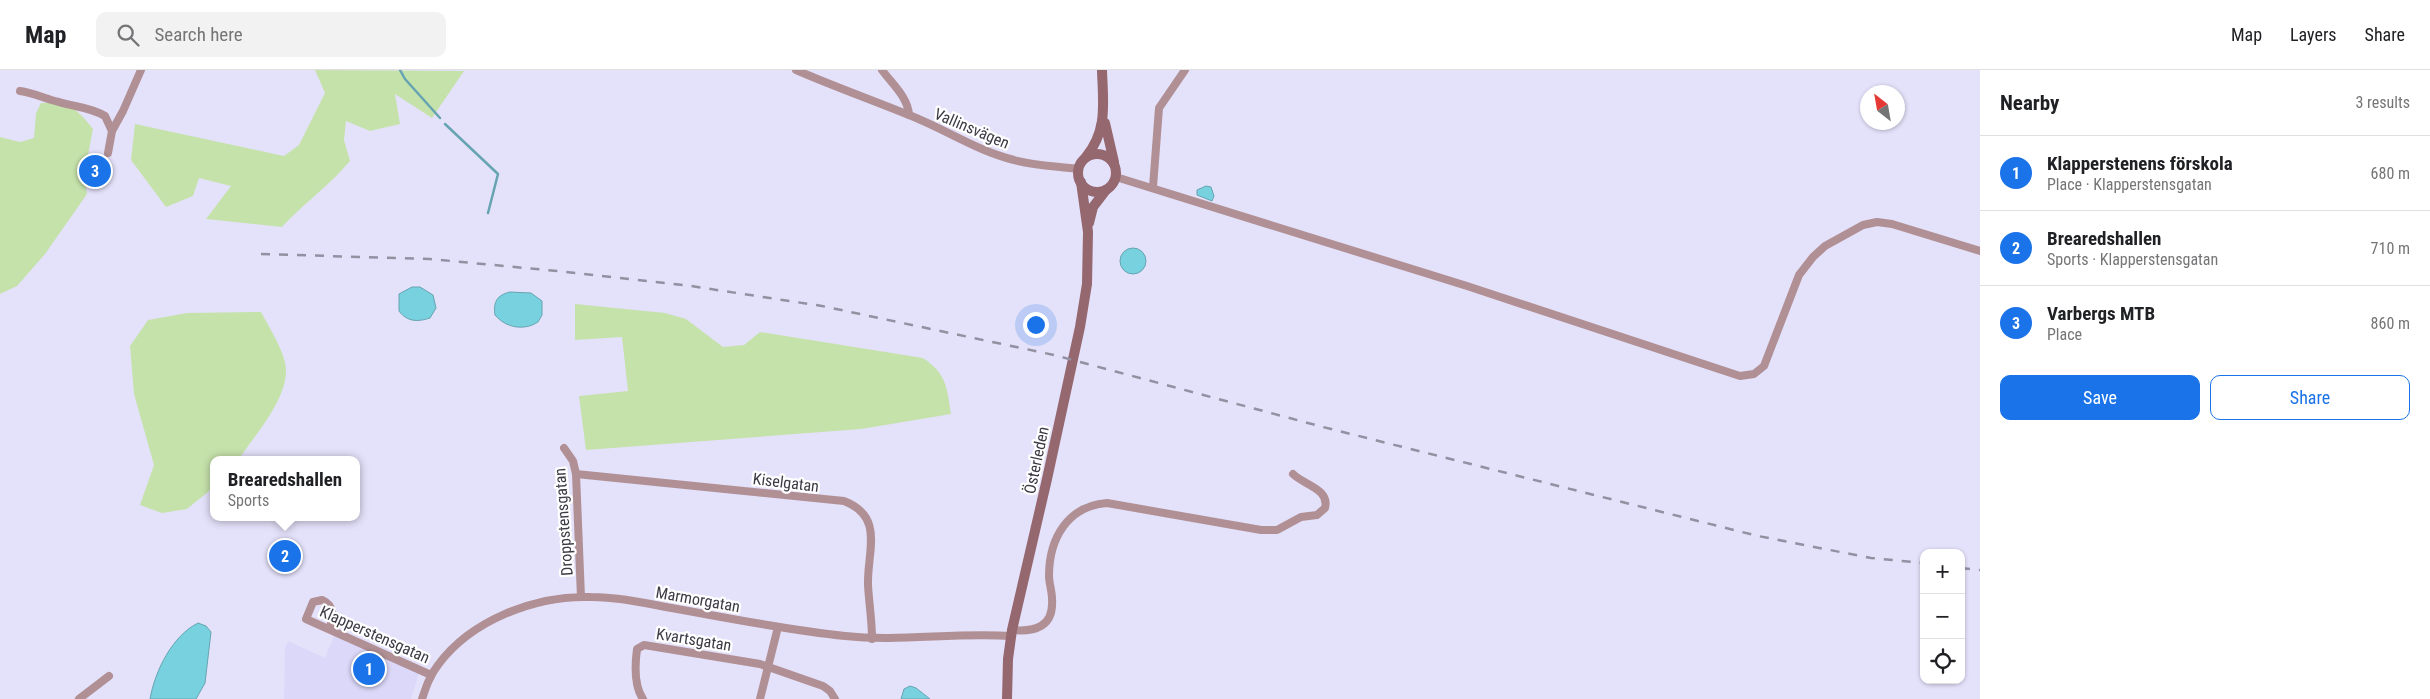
<!DOCTYPE html>
<html lang="en">
<head>
<meta charset="utf-8">
<style>
  body { margin:0; font-family:"Roboto Condensed",sans-serif; background:#f2f2f2; color:#202124 }
  .controls { position:absolute; right:15px; bottom:15px; display:grid; overflow:hidden; border-radius:10px; box-shadow:0 1px 4px #0004 }
  .controls button { width:45px; height:45px; display:grid; place-items:center; padding:0; border:0; border-bottom:1px solid #e0e0e0; background:#fff; color:#202124; font:25px sans-serif }
  .compass { position:absolute; left:1860px; top:15px; width:45px; height:45px; border-radius:50%; background:#fff; box-shadow:0 1px 4px #0004; rotate:329deg }
  .you { position:absolute; left:1035px; top:254px; width:18px; height:18px; margin:-12px; border:4px solid #fff; border-radius:50%; background:#1a73e8; box-shadow:0 0 0 8px #1a73e833 }
  .badge { display:grid; place-items:center; width:32px; height:32px; border-radius:50%; background:#1a73e8; color:#fff; font-size:16px; font-weight:700 }
  .pin { position:absolute; translate:-50% -50%; border:2px solid #fff; box-shadow:0 1px 5px #0006 }
  .popup { position:absolute; left:210px; top:386px; width:150px; height:65px; box-sizing:border-box; display:grid; place-content:center; border-radius:10px; background:#fff; filter:drop-shadow(0 1px 4px #0005); font-size:16px; white-space:nowrap; color:#757577 }
  .popup b { font-size:19px; color:#202124 }
  .popup::after { content:''; position:absolute; left:50%; top:100%; margin-left:-10px; border:10px solid transparent; border-top-color:#fff }
  .list { margin:0; padding:0; list-style:none }
  h2 { display:flex; justify-content:space-between; align-items:center; height:65px; margin:0; padding:0 20px; font-size:21px }
  h2 small { font-size:16px; font-weight:400; color:#757577 }
  .list li { display:grid; grid-template-columns:32px 1fr auto; gap:15px; align-items:center; box-sizing:border-box; height:75px; padding:0 20px; border-top:1px solid #e0e0e0 }
  .list b { display:block; font-size:19px; white-space:nowrap }
  .list p { margin:0; font-size:16px; white-space:nowrap; color:#757577 }
  .list em { font-size:16px; font-style:normal; color:#757577 }
  .actions { display:flex; gap:10px; padding:15px 20px }
  .actions a { flex:1; padding:11px 0; border:1px solid #1a73e8; border-radius:10px; text-align:center; font-size:18px; color:#1a73e8 }
  .actions .main { background:#1a73e8; color:#fff }
  .icon { flex:none; width:28px; height:28px; fill:none; stroke:currentColor; stroke-width:2; stroke-linecap:round; stroke-linejoin:round }
  .map { position:relative; flex:none; width:1980px; height:629px; overflow:hidden }
  header { display:flex; align-items:center; gap:30px; box-sizing:border-box; height:70px; padding:0 25px; background:#fff; border-bottom:1px solid #e0e0e0 }
  header strong { font-size:24px }
  nav { display:flex; gap:28px; margin-inline-start:auto; font-size:18px }
  .search { width:350px; height:45px; background:#f2f2f2; display:flex; align-items:center; gap:12px; box-sizing:border-box; padding:0 18px; border-radius:10px; color:#757577; font-size:19px }
  main { display:flex }
  aside { flex:1; background:#fff }
  .map>svg:first-child { display:block }
</style>
</head>
<body>
<header>
<strong>Map</strong>
<div class="search"><svg class="icon" aria-label="search" viewBox="0 0 24 24"><circle cx="10" cy="10" r="6"/><path d="M15 15l6 6"/></svg>Search here</div>
<nav><a>Map</a><a>Layers</a><a>Share</a></nav>
</header>
<main>
<div class="map">
<svg width="1980" height="629" viewBox="0 0 1980 629">
  <rect width="100%" height="100%" fill="#e4e1fa"/>
  <polygon fill="#dcd8f9" points="334,566 419,603 411,629 284,629 285,578 288,571 325,588"/>
  <g fill="#c6e2ab">
    <path d="M315,0L464,1L432,48L395,24L400,54L370,61L346,51L344,70L350,91C329,116 303,134 282,157L206,149L231,116L199,108L193,126L166,137L131,90L135,54L284,86L299,75L325,23Z"/>
    <path d="M41,33C69,32 77,38 93,59L84,106L87,124L45,184L17,216L0,224V67L20,72L34,68L36,43Z"/>
    <path d="M575,234L665,243L686,249L723,277L744,275L760,262L923,288C947,304 947,318 951,344L861,359L586,380L579,326L628,321L622,267L575,270Z"/>
    <path d="M261,242C269,257 285,282 286,299C287,330 255,365 238,390H214V417L187,439L162,443L140,435L154,395L134,324L130,276L148,250L187,243Z"/>
  </g>
  <g fill="#78d1df" stroke="#66a4b1">
    <polygon points="1206,116 1211,117 1214,126 1212,131 1197,125 1197,120"/>
    <circle cx="1133" cy="191" r="13"/>
    <path d="M412,217H420L433,225L436,238L430,248C418,252 407,252 399,241V224Z"/>
    <path d="M510,222L531,223L542,231V245L538,252C524,261 506,258 495,245C493,232 497,225 510,222Z"/>
    <path d="M198,553L206,556L211,562L205,613L196,629H150C155,601 172,566 198,553Z"/>
    <polygon points="910,616 916,618 930,629 901,629 904,619"/>
  </g>
  <g fill="none" stroke-linecap="round" stroke-linejoin="round">
    <g stroke="#66a4b1" stroke-width="2.5">
      <polyline points="400,0 405,9 440,48"/>
      <polyline points="445,54 498,104 488,143"/>
    </g>
    <g stroke="#b09095" stroke-width="8">
      <path d="M796,0C833,16 872,30 909,45C945,59 977,81 1014,90C1036,96 1057,96 1079,99"/>
      <path d="M882,0C892,14 908,27 909,45"/>
      <path d="M20,21C34,23 46,29 59,32C75,37 90,37 105,46L112,61L108,83"/>
      <polyline points="112,61 123,41 141,0"/>
      <polyline points="1116,107 1467,216 1740,306 1754,304 1764,296 1799,205 1813,187 1825,176 1863,155 1877,152 1892,154 1980,181"/>
      <polyline points="1153,117 1159,38 1185,0"/>
      <polyline points="564,378 573,391 576,404 581,527"/>
      <path d="M576,404L844,431C885,447 867,481 868,515C869,533 872,550 872,569"/>
      <path d="M330,558C333,547 335,536 322,530L313,532L306,549L431,605"/>
      <path d="M1012,560C1035,562 1054,557 1052,529C1052,521 1049,513 1049,506C1049,468 1068,436 1107,433L1261,460H1277L1301,447L1317,445L1325,438C1330,419 1304,415 1293,404"/>
      <polyline points="79,629 109,606"/>
      <path d="M422,629C426,617 430,605 438,595C471,550 536,525 591,527C620,527 648,534 677,539C733,549 788,560 845,566C900,572 955,562 1011,566"/>
      <path d="M643,629C634,616 635,594 637,579L644,575L760,594L823,616L830,621L835,629"/>
      <polyline points="760,629 778,557"/>
    </g>
    <g stroke="#95676f" stroke-width="10">
      <polyline points="1105,53 1114,92"/>
      <circle cx="1097" cy="103" r="19"/>
      <path d="M1086,87C1108,60 1103,33 1102,0"/>
      <polyline points="1089,153 1093,137 1106,120"/>
      <polyline points="1007,629 1008,589 1012,560 1047,409 1080,257 1087,214 1088,162 1081,112"/>
    </g>
    <g stroke="#9290a1" stroke-width="2.5" stroke-dasharray="9 9" stroke-linecap="butt">
      <polyline points="261,184 430,189 557,201 691,216 822,236 1054,285 1323,357 1758,466 1871,488 1924,493"/>
      <polyline points="1961,498 1980,500"/>
    </g>
  </g>
  <g text-anchor="middle" stroke-width="4.5" stroke-linejoin="round" paint-order="stroke">
    <g font-size="16" fill="#3c3b45" stroke="#fff">
      <text transform="translate(972 58) rotate(23)" y="6">Vallinsvägen</text>
      <text transform="translate(1036 390) rotate(-78)" y="6">Österleden</text>
      <text transform="translate(786 412) rotate(7)" y="6">Kiselgatan</text>
      <text transform="translate(563 452) rotate(-94)" y="6">Droppstensgatan</text>
      <text transform="translate(698 529) rotate(10)" y="6">Marmorgatan</text>
      <text transform="translate(375 564) rotate(24)" y="6">Klapperstensgatan</text>
      <text transform="translate(694 569) rotate(9)" y="6">Kvartsgatan</text>
    </g>
  </g>
</svg>
<div class="controls">
<button>+</button>
<button>−</button>
<button><svg class="icon" aria-label="locate" viewBox="0 0 24 24"><circle cx="12" cy="12" r="6"/><path d="M12 2v4M12 18v4M2 12h4M18 12h4"/></svg></button>
</div>
<svg class="compass" viewBox="-18 -18 36 36"><path d="M0-13l5 13h-10z" fill="#e53935"/><path d="M0 13l5-13h-10z" fill="#757577"/></svg>
<div class="you"></div>
<div class="pin badge" style="left:369px;top:599px">1</div>
<div class="pin badge" style="left:285px;top:486px">2</div>
<div class="popup"><b>Brearedshallen</b>Sports</div>
<div class="pin badge" style="left:95px;top:101px">3</div>
</div>
<aside>
<h2>Nearby<small>3 results</small></h2>
<ul class="list">
<li><span class="badge">1</span><div><b>Klapperstenens förskola</b><p>Place · Klapperstensgatan</p></div><em>680 m</em></li>
<li><span class="badge">2</span><div><b>Brearedshallen</b><p>Sports · Klapperstensgatan</p></div><em>710 m</em></li>
<li><span class="badge">3</span><div><b>Varbergs MTB</b><p>Place</p></div><em>860 m</em></li>
</ul>
<div class="actions"><a class="main">Save</a><a>Share</a></div>
</aside>
</main>
</body>
</html>
